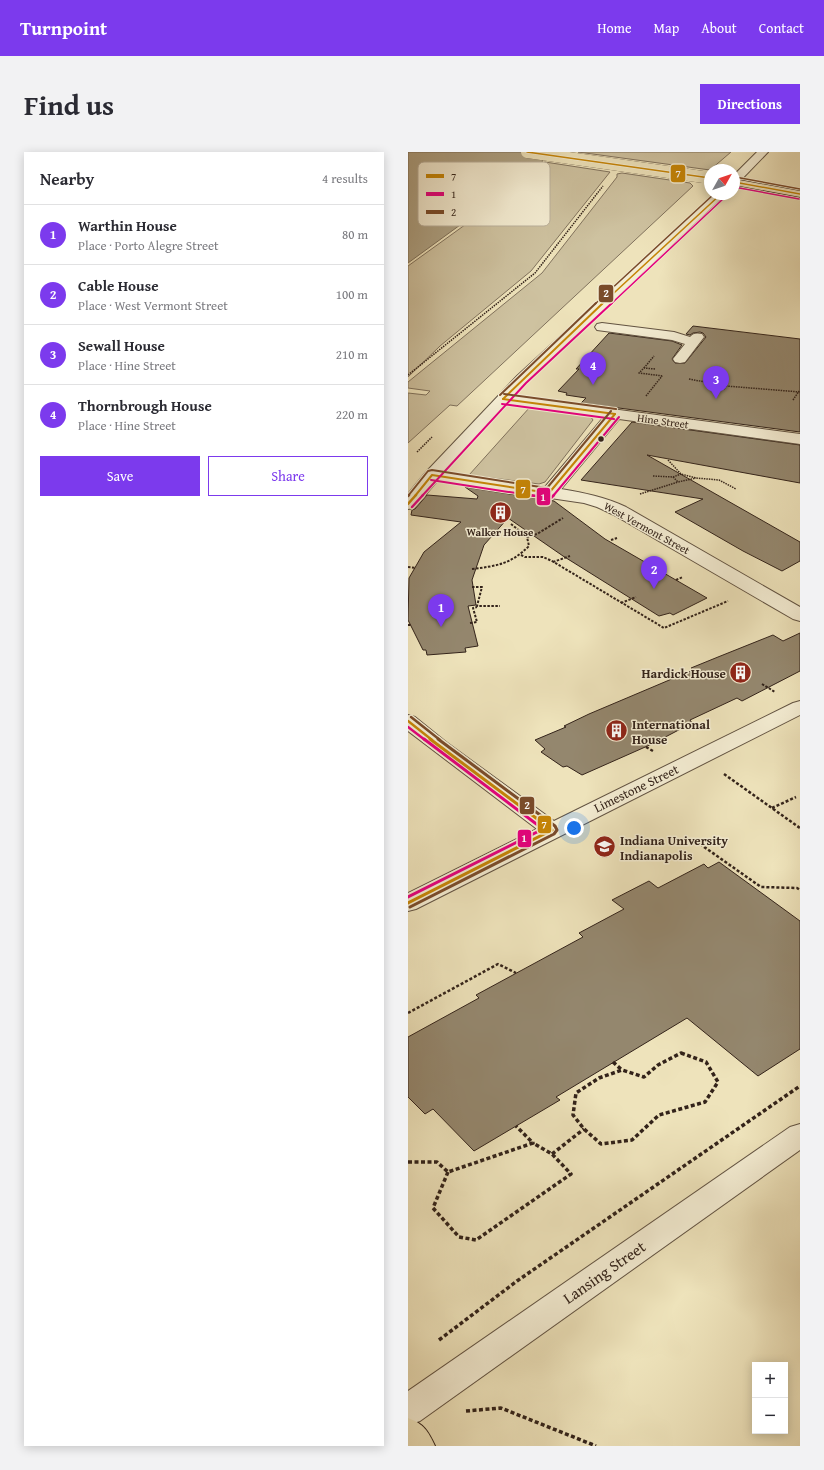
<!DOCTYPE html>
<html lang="en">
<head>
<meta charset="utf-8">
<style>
  body { margin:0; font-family:"Gentium Book Plus",serif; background:#f2f2f3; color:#2b2b33 }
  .controls { position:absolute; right:12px; bottom:12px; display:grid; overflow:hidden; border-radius:0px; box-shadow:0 2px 10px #0003 }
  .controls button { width:36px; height:36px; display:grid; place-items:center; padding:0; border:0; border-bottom:1px solid #e1e1e2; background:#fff; color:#2b2b33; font:20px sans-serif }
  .compass { position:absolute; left:296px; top:12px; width:36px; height:36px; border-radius:50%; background:#fff; box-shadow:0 2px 10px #0003; rotate:50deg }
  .you { position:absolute; left:166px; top:676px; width:14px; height:14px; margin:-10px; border:3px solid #fff; border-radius:50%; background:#1a73e8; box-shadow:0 0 0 6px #1a73e833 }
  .badge { display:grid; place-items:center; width:26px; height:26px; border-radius:50%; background:#7c3aed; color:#fff; font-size:13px; font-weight:700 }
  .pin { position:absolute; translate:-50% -33px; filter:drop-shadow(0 1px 2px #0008) }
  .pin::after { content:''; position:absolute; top:21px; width:14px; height:12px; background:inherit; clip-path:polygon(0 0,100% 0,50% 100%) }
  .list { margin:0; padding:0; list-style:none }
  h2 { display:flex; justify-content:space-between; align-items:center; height:52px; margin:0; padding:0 16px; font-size:17px }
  h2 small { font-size:13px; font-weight:400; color:#7c7c81 }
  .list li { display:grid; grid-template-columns:26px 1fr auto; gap:12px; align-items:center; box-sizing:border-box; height:60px; padding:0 16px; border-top:1px solid #e1e1e2 }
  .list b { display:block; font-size:15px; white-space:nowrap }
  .list p { margin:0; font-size:13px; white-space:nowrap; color:#7c7c81 }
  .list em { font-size:13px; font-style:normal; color:#7c7c81 }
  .actions { display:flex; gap:8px; padding:12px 16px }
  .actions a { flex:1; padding:9px 0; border:1px solid #7c3aed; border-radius:0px; text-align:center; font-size:14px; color:#7c3aed }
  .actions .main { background:#7c3aed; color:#fff }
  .map { position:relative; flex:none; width:392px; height:1294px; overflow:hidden; border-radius:0px }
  header { display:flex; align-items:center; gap:24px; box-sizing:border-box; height:56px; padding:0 20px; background:#7c3aed; color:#fff }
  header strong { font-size:19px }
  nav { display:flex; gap:22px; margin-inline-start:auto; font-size:14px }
  .intro { display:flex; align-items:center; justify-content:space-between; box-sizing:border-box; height:96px; padding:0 24px }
  h1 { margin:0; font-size:28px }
  .button { padding:10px 18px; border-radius:0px; background:#7c3aed; color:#fff; font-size:14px; font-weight:700 }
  main { display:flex; gap:24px; padding:0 24px }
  aside { flex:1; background:#fff; border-radius:0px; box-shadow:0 2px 10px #0003 }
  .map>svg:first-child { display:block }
</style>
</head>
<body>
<header>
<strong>Turnpoint</strong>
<nav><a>Home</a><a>Map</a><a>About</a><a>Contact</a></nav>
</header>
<div class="intro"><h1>Find us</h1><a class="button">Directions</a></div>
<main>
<aside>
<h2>Nearby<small>4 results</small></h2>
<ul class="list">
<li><span class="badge">1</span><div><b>Warthin House</b><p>Place · Porto Alegre Street</p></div><em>80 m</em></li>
<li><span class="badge">2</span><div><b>Cable House</b><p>Place · West Vermont Street</p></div><em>100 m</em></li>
<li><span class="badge">3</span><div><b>Sewall House</b><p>Place · Hine Street</p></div><em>210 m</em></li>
<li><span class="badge">4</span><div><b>Thornbrough House</b><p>Place · Hine Street</p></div><em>220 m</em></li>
</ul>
<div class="actions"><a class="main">Save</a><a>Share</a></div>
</aside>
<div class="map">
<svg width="392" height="1294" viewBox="0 0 392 1294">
  <rect width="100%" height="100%" fill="#eee3bb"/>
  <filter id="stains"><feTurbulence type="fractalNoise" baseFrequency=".005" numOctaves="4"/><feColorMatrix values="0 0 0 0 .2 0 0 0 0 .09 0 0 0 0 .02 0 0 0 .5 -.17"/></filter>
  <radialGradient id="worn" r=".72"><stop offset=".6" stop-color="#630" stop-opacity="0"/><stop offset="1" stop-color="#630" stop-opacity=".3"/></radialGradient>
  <g fill="#cec2a0" stroke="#80725d">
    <polygon points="170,0 323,0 302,18"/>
    <polygon points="137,10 202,20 123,119 32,194 0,225 0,114 79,57 94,48 90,47 97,39 92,37 92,36 98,35 127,23 130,13"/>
    <polygon points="214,21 282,31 285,34 49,254 42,253 0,291 0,241 18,243 22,239 0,236 0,230 134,121 209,25 209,22"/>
    <polygon points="122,255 183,265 185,268 137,330 131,332 61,323"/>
  </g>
  <polygon fill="#aea284" stroke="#7d6f5a" points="0,0 136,0 134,11 127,13 123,22 89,36 92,40 88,46 92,48 80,51 84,52 74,57 0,111"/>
  <g fill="#94876e" stroke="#33231a">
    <polygon points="285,174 392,187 392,280 173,251 178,246 158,243 159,241 150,239 171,217 168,217 201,181 264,189 274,193 264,207 267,211 277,211 298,185 295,181 292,180 285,181 282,183 278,182"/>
    <polygon points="224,270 392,293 392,331 239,303 392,390 392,409 374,419 335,399 267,360 295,347 173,328"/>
    <polygon points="57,335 146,349 197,387 299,446 265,463 262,461 251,464 155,404 100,366 76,393 64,428 68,453 60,454 70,494 57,496 58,500 19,503 18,498 15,498 0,468 1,426 16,400 53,370 3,363 4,358 7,357 19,343 69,347 70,344"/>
    <polygon points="392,481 392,519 334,549 329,546 282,568 284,571 244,592 174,623 159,614 155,615 133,600 137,597 127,588 158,575 156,574 181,562 285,518 283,516 310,505 365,483 375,489"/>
    <polygon points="311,710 392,769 392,897 350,924 279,866 148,945 152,948 66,999 25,957 17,962 0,945 0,885 71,846 68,843 175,785 171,781 216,757 204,748 241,729 250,736 296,712 300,716"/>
  </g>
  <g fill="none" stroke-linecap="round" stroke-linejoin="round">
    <defs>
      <g id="minor">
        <polygon points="349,0 360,0 330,31 326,32 326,23"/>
        <path d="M307,42H318L119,230L106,244L392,282V292L211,267L153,337C176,341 197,345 218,355L392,455V469L385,467L206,363L189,355L176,351L29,329L6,356L0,357V342L18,320L109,224ZM99,252L196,265L137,335L36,320Z"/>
        <path d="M194,171L266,180L282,185C285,181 289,181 294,182L296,185L277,210L272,211L267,210L265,207L277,192L264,188L189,178L187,175L189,172Z"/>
        <polygon points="392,549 392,563 8,757 0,759 0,741 129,677 0,579 0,563 7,565 38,590 146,669 385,551"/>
        <polygon points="392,972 392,998 12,1269 0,1273 0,1239 382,975"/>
      </g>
      <g id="major">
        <polygon points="326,27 392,39 392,45 326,33"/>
        <path d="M0,1266C16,1272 20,1279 27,1294H0Z"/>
      </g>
    </defs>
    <use href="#minor" stroke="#625342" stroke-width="2"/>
    <use href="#major" stroke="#33231a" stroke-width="2"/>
    <g stroke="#33231a" stroke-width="1.5" stroke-dasharray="1.5 1" stroke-linecap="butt">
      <polyline points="236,216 246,204"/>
      <polyline points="247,217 236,216 231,221 255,224"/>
      <polyline points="0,223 127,121 195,34"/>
      <polyline points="281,227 318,234 392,240"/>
      <polyline points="316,237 318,234"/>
      <polyline points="238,244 254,224"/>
      <polyline points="385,248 391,239"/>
      <polyline points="9,300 24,285"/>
      <polyline points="260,308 273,322 288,326 311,328 328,337"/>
      <polyline points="245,324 265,325 273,322"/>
      <polyline points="265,325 270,330 288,326"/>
      <polyline points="232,342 270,330"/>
    </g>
    <g stroke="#33231a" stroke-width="2" stroke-dasharray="2.5 1.5" stroke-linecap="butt">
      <polyline points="103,372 119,385"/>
      <polyline points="203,388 209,386"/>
      <polyline points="113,403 117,405 135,405 144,409 256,476 320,449"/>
      <polyline points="145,410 162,404"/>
      <polyline points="0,415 8,416"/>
      <path d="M64,417C89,414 103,412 121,394L119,385L129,382L155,366"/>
      <polyline points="268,428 275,425"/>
      <polyline points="64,435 74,435 69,454 92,454"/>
      <polyline points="213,451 228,445"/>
      <polyline points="62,471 69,470 65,456 69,455"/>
      <polyline points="0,473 3,473"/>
      <polyline points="354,532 367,540"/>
    </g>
    <g stroke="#33231a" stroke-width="2.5" stroke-dasharray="3 2" stroke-linecap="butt">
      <polyline points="238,595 245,599"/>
      <polyline points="316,622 392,676"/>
      <polyline points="364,656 388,645"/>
      <polyline points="292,692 353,735 389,736 392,738"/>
      <polyline points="0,861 90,812 108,821"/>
    </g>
    <g stroke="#33231a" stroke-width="3.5" stroke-dasharray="4 2.5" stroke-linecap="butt">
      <polygon points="273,901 298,910 310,930 297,950 251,963 224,988 193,992 176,977 165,963 168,941 191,926 214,918 236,925 250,913"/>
      <polyline points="205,910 214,918"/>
      <polyline points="144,1002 176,977"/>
      <polyline points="0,1010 29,1010 40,1020 125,991 108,974"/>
      <polyline points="40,1020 25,1056 51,1085 68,1088 163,1022 144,1002 125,991"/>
      <polyline points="31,1188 109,1129 392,934"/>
      <polyline points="58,1259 93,1256 188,1294"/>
    </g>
    <use href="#minor" fill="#f4edd3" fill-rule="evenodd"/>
    <use href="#major" fill="#eee3bb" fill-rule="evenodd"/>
    <defs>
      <polyline id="major-bridge" points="119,0 295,25"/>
    </defs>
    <use href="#major-bridge" stroke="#33231a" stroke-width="12" stroke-linecap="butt"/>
    <use href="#major-bridge" stroke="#eee3bb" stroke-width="12"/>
    <defs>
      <g id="bus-1-far3">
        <polyline points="119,0 302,26"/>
        <polyline points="326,30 392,42"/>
        <polyline points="194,152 313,42"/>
      </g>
      <g id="bus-1-far2">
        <polyline points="95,247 195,151"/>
        <polyline points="95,247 207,262"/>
        <polyline points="7,344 24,323 141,341 207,262"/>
      </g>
      <g id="bus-1-far1">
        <polyline points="0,352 8,343"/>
        <polyline points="0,569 24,588"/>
      </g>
      <polyline id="bus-1" points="0,751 144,678 22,587"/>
      <g id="bus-2-far3">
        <polyline points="326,35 391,47"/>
        <polyline points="203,152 316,46"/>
      </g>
      <g id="bus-2-far2">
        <polyline points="94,252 206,267"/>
        <polyline points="23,328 127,344"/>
        <polyline points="14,344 118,231 204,151"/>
        <polyline points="145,344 211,265"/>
      </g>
      <g id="bus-2-far1">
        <polyline points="121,343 143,346 146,343"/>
        <polyline points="4,355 15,343"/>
        <polyline points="0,575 17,588"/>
      </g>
      <polyline id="bus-2" points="0,745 135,677 16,587"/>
      <g id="bus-3-far3">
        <polyline points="327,25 392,37"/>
        <polyline points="187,152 306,42"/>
      </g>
      <g id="bus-3-far2">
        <polyline points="96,242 208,257"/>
        <polyline points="92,243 188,151"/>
        <polyline points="0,344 20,319 24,318 139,336 203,259"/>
      </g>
      <g id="bus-3-far1">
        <polyline points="0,344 1,343"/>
        <polyline points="3,565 32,588"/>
      </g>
      <polyline id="bus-3" points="2,755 146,682 149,678 147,674 30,587"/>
    </defs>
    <use href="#bus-1-far3" stroke="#f4edd3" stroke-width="3"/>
    <use href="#bus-1-far2" stroke="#f4edd3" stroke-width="4"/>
    <use href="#bus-1-far1" stroke="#f4edd3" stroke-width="5"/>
    <use href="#bus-1" stroke="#f4edd3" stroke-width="6"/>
    <use href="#bus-2-far3" stroke="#f4edd3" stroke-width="3"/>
    <use href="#bus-2-far2" stroke="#f4edd3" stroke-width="4"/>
    <use href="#bus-2-far1" stroke="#f4edd3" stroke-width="5"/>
    <use href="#bus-2" stroke="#f4edd3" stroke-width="6"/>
    <use href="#bus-3-far3" stroke="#f4edd3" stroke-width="3"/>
    <use href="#bus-3-far2" stroke="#f4edd3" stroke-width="4"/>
    <use href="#bus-3-far1" stroke="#f4edd3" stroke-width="5"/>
    <use href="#bus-3" stroke="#f4edd3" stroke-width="6"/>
    <use href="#bus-1-far3" stroke="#c68506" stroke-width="1.5"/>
    <use href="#bus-1-far2" stroke="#c68506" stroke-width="2"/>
    <use href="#bus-1-far1" stroke="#c68506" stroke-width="2.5"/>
    <use href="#bus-1" stroke="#c68506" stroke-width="3"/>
    <use href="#bus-2-far3" stroke="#e5007d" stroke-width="1.5"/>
    <use href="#bus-2-far2" stroke="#e5007d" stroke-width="2"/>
    <use href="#bus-2-far1" stroke="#e5007d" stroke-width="2.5"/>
    <use href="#bus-2" stroke="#e5007d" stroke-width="3"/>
    <use href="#bus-3-far3" stroke="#7a4b2a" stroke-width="1.5"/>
    <use href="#bus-3-far2" stroke="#7a4b2a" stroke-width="2"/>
    <use href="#bus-3-far1" stroke="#7a4b2a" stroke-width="2.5"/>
    <use href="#bus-3" stroke="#7a4b2a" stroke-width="3"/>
  </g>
  <defs>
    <symbol id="building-disc" viewBox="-11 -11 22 22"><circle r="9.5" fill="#8f2418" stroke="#f4edd3"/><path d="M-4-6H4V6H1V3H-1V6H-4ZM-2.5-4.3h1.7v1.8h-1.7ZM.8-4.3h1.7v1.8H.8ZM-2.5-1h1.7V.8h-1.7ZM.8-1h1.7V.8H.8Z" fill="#fff"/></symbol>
    <symbol id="university-disc" viewBox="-11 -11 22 22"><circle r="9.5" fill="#8f2418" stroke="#f4edd3"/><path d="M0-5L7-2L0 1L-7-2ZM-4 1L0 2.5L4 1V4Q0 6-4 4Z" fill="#fff"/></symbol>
  </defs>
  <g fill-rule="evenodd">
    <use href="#building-disc" x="80" y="348" width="25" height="25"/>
    <use href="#building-disc" x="320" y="508" width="25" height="25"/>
    <use href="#building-disc" x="196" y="566" width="25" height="25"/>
    <use href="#university-disc" x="184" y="682" width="25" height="25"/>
  </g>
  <circle fill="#33231a" stroke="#f4edd3" stroke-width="1.5" cx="193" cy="287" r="3.5"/>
  <g text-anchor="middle" stroke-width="3" stroke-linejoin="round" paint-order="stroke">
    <g font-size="11" fill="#33231a" stroke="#f4edd3">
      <text transform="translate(255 269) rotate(8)" y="4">Hine Street</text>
      <text transform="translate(239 376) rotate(29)" y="4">West Vermont Street</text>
    </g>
    <g font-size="11" font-weight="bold" fill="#33231a" stroke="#f4edd3">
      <text x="92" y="384">Walker House</text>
    </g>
    <g font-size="13" font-weight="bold" fill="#33231a" stroke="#f4edd3" text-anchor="start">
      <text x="318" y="526" text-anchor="end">Hardick House</text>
      <text x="224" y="577">International<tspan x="224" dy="15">House</tspan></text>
      <text x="212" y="693">Indiana University<tspan x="212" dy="15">Indianapolis</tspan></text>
    </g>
    <g font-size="13" fill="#33231a" stroke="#f4edd3">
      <text transform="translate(228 636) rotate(-26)" y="5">Limestone Street</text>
    </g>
    <g font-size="16" fill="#33231a" stroke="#f4edd3">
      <text transform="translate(196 1120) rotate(-35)" y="6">Lansing Street</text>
    </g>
  </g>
  <rect x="10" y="10" width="132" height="64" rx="6" fill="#f4edd3" stroke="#bab09c" stroke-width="1"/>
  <rect x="18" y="22" width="18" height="4" fill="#c68506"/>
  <rect x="18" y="40" width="18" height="4" fill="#e5007d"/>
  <rect x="18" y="58" width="18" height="4" fill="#7a4b2a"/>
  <g font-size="11" fill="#33231a">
    <text x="43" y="28">7</text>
    <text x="43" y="46">1</text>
    <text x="43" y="64">2</text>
  </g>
  <g stroke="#f4edd3" stroke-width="1.5">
    <rect x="262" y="12" width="16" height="19" rx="4" fill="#c68506"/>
    <rect x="190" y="132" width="16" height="19" rx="4" fill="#7a4b2a"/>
    <rect x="107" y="327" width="16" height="20" rx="4" fill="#c68506"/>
    <rect x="128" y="335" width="15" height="19" rx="4" fill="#e5007d"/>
    <rect x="111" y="644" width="16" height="19" rx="4" fill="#7a4b2a"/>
    <rect x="129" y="663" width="15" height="19" rx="4" fill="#c68506"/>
    <rect x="109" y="677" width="15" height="19" rx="4" fill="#e5007d"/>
  </g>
  <g font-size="11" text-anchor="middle" font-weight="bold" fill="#fff">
    <text x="270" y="25">7</text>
    <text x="198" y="145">2</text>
    <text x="115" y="341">7</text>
    <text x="135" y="349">1</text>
    <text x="119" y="657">2</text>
    <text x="136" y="676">7</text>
    <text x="116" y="690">1</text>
  </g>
  <rect width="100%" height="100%" filter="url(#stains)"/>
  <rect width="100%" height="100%" fill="url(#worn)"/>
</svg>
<div class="controls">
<button>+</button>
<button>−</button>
</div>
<svg class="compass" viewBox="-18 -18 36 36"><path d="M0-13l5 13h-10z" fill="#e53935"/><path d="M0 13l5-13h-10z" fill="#7c7c81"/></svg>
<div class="you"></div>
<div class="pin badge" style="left:33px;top:475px">1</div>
<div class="pin badge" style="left:246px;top:437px">2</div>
<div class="pin badge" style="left:308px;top:247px">3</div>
<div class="pin badge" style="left:185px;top:233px">4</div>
</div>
</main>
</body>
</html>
